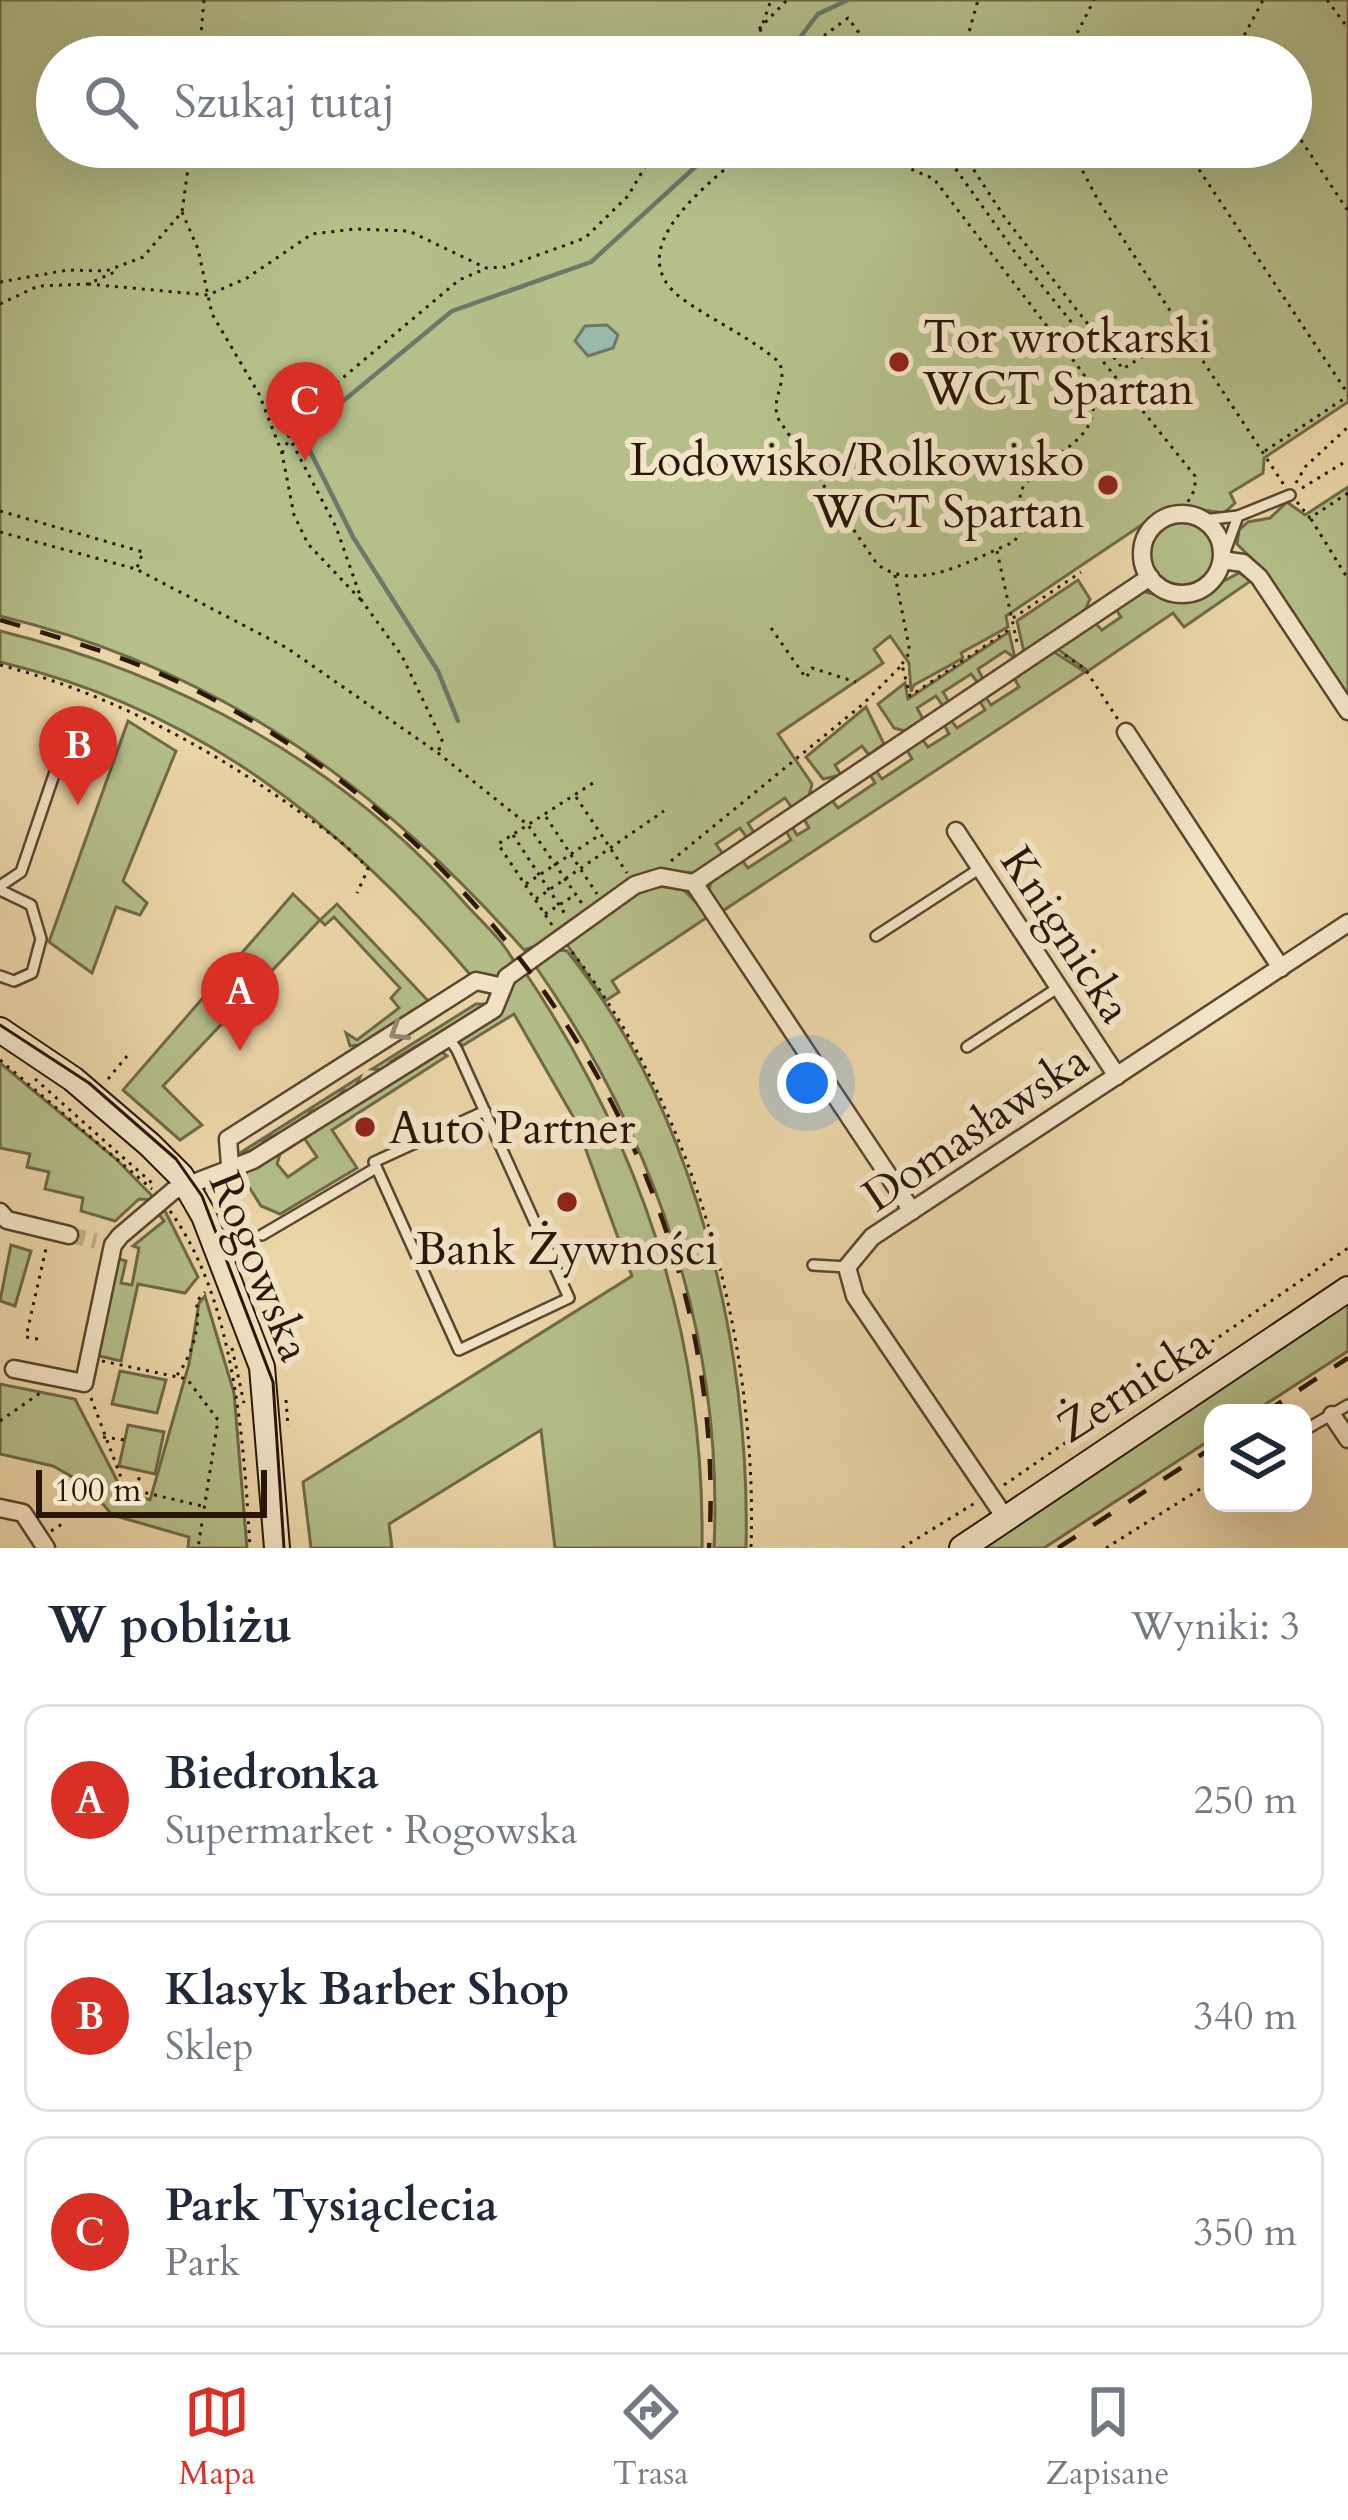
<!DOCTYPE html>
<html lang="pl">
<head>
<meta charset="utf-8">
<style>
  body { margin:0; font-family:Cardo,serif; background:#f2f2f3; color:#1f2937 }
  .controls { position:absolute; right:36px; bottom:36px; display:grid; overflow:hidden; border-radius:24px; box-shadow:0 12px 48px #0002 }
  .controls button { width:108px; height:108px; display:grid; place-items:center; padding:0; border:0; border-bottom:3px solid #e0e1e3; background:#fff; color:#1f2937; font:60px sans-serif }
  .scale { position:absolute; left:36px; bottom:30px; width:231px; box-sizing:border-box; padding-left:12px; border:6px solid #2a1606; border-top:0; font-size:33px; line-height:42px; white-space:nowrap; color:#2a1606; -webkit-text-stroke:9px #f3e5c7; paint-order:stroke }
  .you { position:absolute; left:807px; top:1083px; width:42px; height:42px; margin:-30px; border:9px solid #fff; border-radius:50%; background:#1a73e8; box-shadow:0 0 0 18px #1a73e833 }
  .badge { display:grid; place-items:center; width:78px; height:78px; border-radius:50%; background:#d93025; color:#fff; font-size:39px; font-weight:700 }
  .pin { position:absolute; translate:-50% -99px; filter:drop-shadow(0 3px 6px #0008) }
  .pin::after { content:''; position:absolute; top:63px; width:42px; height:36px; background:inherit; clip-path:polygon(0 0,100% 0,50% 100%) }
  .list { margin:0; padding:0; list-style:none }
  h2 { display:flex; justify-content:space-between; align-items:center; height:156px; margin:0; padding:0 48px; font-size:51px }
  h2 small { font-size:39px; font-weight:400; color:#747a83 }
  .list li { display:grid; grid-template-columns:78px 1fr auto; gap:36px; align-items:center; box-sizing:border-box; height:192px; margin:0 24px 24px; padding:0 24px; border:3px solid #e0e1e3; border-radius:24px }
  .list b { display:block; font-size:45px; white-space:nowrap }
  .list p { margin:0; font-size:39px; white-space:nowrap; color:#747a83 }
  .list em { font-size:39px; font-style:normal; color:#747a83 }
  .icon { flex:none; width:66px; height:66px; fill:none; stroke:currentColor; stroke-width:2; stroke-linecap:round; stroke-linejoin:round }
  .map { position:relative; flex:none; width:1348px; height:1548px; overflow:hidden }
  .search { position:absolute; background:#fff; box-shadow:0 12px 48px #0002; left:36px; right:36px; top:36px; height:132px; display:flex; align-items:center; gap:30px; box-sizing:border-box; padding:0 42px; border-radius:66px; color:#747a83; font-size:45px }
  .sheet { height:804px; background:#fff }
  nav { display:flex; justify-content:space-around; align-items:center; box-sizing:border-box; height:168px; border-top:3px solid #e0e1e3; background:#fff; font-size:33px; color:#747a83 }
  nav a { display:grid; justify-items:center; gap:6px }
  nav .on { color:#d93025 }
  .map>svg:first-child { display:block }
</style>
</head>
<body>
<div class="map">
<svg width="1348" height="1548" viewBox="0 0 1348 1548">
  <rect width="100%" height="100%" fill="#ecd7a9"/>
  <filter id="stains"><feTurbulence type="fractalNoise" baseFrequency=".00167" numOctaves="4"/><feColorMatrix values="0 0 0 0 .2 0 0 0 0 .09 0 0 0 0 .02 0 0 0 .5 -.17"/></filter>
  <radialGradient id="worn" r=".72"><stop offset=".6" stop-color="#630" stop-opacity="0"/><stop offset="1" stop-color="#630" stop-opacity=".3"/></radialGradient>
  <g fill="#b4bf8a" stroke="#6f6a48" stroke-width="3" fill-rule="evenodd">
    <path d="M0,0H1348V402L1264,458L1263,473L1230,493L1235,503L1224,513L1183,507L1161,512L1006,616L1008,627L961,653L963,658L914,685L911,692L909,663L890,636L874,649L883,663L778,734L812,784L809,796L792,808L785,798L748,823L754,833L747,838L740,828L716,844L723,854L694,873L665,871L545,943L524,950C376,783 218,669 0,616ZM57,57H1291V147H57Z"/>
    <polygon points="1348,487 1348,700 1260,567 1237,544 1239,530 1248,522 1270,518 1287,502 1305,515"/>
    <circle cx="1181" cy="555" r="33"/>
    <polygon points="1239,573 1252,580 1184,627 1173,613 1088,671 1056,648 1094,622 1102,630 1121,617 1115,608 1141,591 1185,602"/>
    <polygon points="1078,580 1090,599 1085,610 1024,652 1017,621"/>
    <path d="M0,631C176,674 341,763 462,900C479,920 504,940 515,964L501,976L474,979C343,825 201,710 0,662Z"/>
    <polygon points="1009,632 1015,658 1005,651 978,669 983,679 978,683 971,674 943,692 949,702 943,706 936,696 917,708 923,719 905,731 894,728 878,704 905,683 908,699"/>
    <polygon points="1051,650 1085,672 721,912 709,891 711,881 741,859 748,868 791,840 785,829 791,825 797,835 809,828 803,817 831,799 838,808 875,783 869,773 875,769 882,779 912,759 906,748 921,738 928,747 949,734 943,723 950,719 957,728 985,710 979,700 985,696 991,705 1019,687 1013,676"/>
    <polygon points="866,707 884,744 869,755 862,746 835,765 841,775 823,779 806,757"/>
    <polygon points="128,721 176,751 123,881 147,903 140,915 116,907 92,973 49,942"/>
    <polygon points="654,885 684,890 709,916 612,981 619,992 605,1001 566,943 628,897"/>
    <polygon points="293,894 320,920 337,904 432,1005 417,1008 371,1037 369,1044 350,1046 346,1033 357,1040 399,1008 391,998 400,988 334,917 325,925 320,920 163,1086 202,1125 180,1140 123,1090"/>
    <path d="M559,950L567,951C695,1110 751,1348 746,1548H714C724,1338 655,1138 536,967Z"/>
    <path d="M525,972C642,1146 705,1338 702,1548H555L541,1430L389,1524L392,1548H311L303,1482L632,1276L575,1120L514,1014L462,1046L459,1041Z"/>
    <polygon points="476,1004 487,1004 390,1062 387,1070 372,1069"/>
    <path d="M438,1049L447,1056L332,1130L357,1168L280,1214L261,1206L244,1179L248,1168ZM304,1138L317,1157L288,1177L277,1164L280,1154Z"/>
    <polygon points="0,1063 116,1159 156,1200 139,1199 115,1221 81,1211 83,1198 45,1189 49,1172 27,1167 30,1154 0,1148"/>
    <polygon points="360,1077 353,1092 344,1090 332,1103 310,1112 307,1119 263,1141 261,1149 240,1153"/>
    <polygon points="163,1207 198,1277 185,1293 138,1284 121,1361 95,1355 116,1258 126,1261 121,1283 132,1285 139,1248 133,1246 164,1221 157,1212"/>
    <polygon points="11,1245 31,1251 15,1306 0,1301"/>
    <polygon points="205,1296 234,1393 247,1548 188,1548 189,1537 112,1515 88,1486 53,1466 0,1454 0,1384 75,1399 123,1492 150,1500 189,1364 199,1303"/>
    <polygon points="1348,1301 1348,1351 1252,1413 1213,1413 1213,1438 1044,1548 980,1548"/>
    <polygon points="120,1371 166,1380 157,1413 112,1404"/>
    <polygon points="128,1425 164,1432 155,1474 119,1466"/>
  </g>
  <polygon fill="#99b9aa" stroke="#6d7868" stroke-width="3" points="607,325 618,335 613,348 588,356 575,341 585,326"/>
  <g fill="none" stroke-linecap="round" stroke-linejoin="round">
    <g stroke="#6d7868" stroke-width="4.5">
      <polyline points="786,56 818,14 848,0"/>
      <polyline points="458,721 438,671 353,537 302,435 452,311 591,262 717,147"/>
    </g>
    <polyline stroke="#c5b088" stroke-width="16" stroke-dasharray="16 8" stroke-linecap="butt" points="69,1235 96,1241"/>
    <defs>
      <g id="lane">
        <polyline points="1203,520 1238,516"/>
        <polyline points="1222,560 1238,516 1290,495"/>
        <polyline points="0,886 21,872 58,763"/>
        <polyline points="0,890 31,905 41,939 32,973 14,981 0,976"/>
        <polyline points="876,936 982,867"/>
        <polyline points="448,1037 457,1050 569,1298 459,1350 374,1162 485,1111"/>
        <polyline points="967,1047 1059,987"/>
        <polyline points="262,1235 376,1168"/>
        <polyline points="813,1265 847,1267"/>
        <polyline points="1303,1431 1348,1405"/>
      </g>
      <g id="street">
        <circle cx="1182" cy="554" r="40"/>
        <polyline points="1222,560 1243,563 1259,577 1348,711"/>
        <polyline points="1126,732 1281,968"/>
        <polyline points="956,831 1117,1076"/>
        <polyline points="694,883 1150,577"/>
        <polyline points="230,1165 228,1139 476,981 499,986"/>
        <polyline points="0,1212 7,1220 69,1235"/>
        <polyline points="14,1369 84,1383 113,1245 120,1236 173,1191 253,1160 494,1009 507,977 635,885 661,877 694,883 912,1211"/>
        <polyline points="1332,1415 1348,1439"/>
        <polyline points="0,1508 23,1513 46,1548"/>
        <polyline points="1006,1519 855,1296 847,1267 872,1237 1348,923"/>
      </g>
      <g id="secondary">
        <polyline points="0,1030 73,1079 150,1145 181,1176 204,1216 262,1367 277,1548"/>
        <polyline points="962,1548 1348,1289"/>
      </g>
    </defs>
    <use href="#lane" stroke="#5a462f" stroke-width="14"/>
    <use href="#street" stroke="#5a462f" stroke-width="21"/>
    <use href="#secondary" stroke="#2a1606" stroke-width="28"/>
    <g stroke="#2a1606" stroke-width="3" stroke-dasharray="3 6" stroke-linecap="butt">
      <polyline points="1327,0 1348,28"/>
      <polyline points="759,29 787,0"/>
      <polyline points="1236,51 1263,0"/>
      <polyline points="199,57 204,0"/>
      <polyline points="751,57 771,0"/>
      <polyline points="771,57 777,57"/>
      <polyline points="795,57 848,18 877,57"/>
      <polyline points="962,57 978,0"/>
      <polyline points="1065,57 1094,0"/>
      <path d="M1181,57C1200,45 1224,42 1242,57"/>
      <polyline points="1291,125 1348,211"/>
      <path d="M751,147C714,180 613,250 684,300C715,322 750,337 779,362C789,383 769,399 779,420L877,564C917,595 974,558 1014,542L1022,529L1020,492C1047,447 1120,441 1083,373L934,179L899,164L886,147"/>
      <polyline points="940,147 1015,252 1195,476 1195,489 1181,514"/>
      <polyline points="959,147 1005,218 1123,369 1182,331"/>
      <polyline points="1070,147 1099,202 1284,485"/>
      <polyline points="1184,147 1348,394"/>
      <polyline points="182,212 198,249 212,314 259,394 282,453 294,515 308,544 362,601"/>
      <polyline points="0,282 68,270 106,271 143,257 182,212 191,147"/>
      <polyline points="88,284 208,295 247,278 312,234 355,229 409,231 486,268 505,267 585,238 628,196 646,165 670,147"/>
      <polyline points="0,304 38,286 88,284 119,270"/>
      <polyline points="288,435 336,527 362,601 402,656 442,740 438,753"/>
      <polyline points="1265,451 1348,396"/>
      <polyline points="282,453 300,418 320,397 459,280 485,269"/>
      <polyline points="1296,483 1305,467 1348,427"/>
      <polyline points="1302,488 1348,460"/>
      <polyline points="1297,502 1310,518 1348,493"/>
      <polyline points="0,511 143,552 137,568"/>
      <polyline points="1311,519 1348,579"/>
      <polyline points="0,532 136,569 287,648 438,753 528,825 583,905"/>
      <polyline points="997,551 1018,647"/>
      <polyline points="895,575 910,652 902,664"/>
      <polyline points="1013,618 1081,572"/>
      <polyline points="771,628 806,678 812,668 856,682"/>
      <polyline points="1065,655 1085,669 1119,721"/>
      <path d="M0,665C108,693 207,746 297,810C323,829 348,844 368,869L357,893"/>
      <polyline points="576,797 627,873"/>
      <polyline points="546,817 597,894"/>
      <polyline points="513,835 567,917"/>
      <polyline points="671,861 862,705 902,665 910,696 1013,627"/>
      <polyline points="526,884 598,836"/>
      <polyline points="536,899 664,811"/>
      <polyline points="545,914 573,896"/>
      <polyline points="552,925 498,844 593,783"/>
      <path d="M572,952C697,1111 758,1349 751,1548"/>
      <polyline points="0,1060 152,1189"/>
      <polyline points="35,1079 153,1184"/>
      <polyline points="108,1079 127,1056"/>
      <polyline points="216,1191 278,1349"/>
      <path d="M170,1211C235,1300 244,1443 250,1548"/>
      <polyline points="38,1339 26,1337 47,1244"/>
      <polyline points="232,1348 244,1403"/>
      <polyline points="102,1361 187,1379 218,1420 198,1548"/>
      <path d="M177,1375C191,1358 202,1324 196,1302L205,1292"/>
      <polyline points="91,1398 125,1488 206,1507"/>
      <polyline points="286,1400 288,1427"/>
      <polyline points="0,1421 40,1393"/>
      <polyline points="103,1437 125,1440"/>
      <polyline points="1004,1485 1348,1248"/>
      <polyline points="137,1489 140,1473"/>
      <polyline points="51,1531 62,1524"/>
      <polyline points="902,1548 975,1503"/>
      <polyline points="1106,1548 1213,1481"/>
    </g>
    <use href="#lane" stroke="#f3e5c7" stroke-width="9"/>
    <use href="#street" stroke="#f3e5c7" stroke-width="16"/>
    <use href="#secondary" stroke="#f3e5c7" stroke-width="24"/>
    <polyline stroke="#2a1606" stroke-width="3" points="0,1025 89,1083 176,1159 202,1196 273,1382 284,1548"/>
    <g stroke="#2a1606" stroke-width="4.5" stroke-dasharray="21 21" stroke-linecap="butt">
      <path d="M0,620C64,639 128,657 189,687C506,842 732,1188 709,1548"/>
      <polyline points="1264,1413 1348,1358"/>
      <polyline points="1058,1548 1213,1447"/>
    </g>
  </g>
  <defs><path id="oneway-chevron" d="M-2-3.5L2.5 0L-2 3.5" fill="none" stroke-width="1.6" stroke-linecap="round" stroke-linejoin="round" transform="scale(3)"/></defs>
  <use stroke="#998870" href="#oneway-chevron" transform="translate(398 1032) rotate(148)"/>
  <g fill="#8f2418" stroke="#f3e5c7" stroke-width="4.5">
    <circle cx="899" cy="362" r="12"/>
    <circle cx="1108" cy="485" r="12"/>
    <circle cx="365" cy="1127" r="12"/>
    <circle cx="567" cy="1202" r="12"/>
  </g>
  <g text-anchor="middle" stroke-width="12" stroke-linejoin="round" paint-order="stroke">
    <g font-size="45" fill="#2a1606" stroke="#f3e5c7" text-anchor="start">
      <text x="923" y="352">Tor wrotkarski<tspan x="923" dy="52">WCT Spartan</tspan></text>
      <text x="1084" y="475" text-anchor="end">Lodowisko/Rolkowisko<tspan x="1084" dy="52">WCT Spartan</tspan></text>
      <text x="389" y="1143">Auto Partner</text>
      <text x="567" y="1264" text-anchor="middle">Bank Żywności</text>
    </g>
    <g font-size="45" fill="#2a1606" stroke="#f3e5c7">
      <text transform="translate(1067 934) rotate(57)" y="16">Knignicka</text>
      <text transform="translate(975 1127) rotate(-34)" y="16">Domasławska</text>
      <text transform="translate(261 1266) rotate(68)" y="16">Rogowska</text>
      <text transform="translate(1133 1384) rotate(-33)" y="16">Żernicka</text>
    </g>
  </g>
  <rect width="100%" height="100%" filter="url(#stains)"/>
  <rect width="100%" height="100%" fill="url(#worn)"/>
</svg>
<div class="controls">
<button><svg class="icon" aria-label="layers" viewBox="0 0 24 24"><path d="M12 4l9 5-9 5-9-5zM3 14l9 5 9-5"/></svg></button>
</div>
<div class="scale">100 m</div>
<div class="you"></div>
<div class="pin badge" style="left:240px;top:1051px">A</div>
<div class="pin badge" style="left:78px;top:805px">B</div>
<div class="pin badge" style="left:305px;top:461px">C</div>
<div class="search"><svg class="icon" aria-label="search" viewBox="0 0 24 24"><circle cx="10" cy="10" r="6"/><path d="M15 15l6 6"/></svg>Szukaj tutaj</div>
</div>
<section class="sheet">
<h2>W pobliżu<small>Wyniki: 3</small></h2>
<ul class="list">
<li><span class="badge">A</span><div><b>Biedronka</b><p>Supermarket · Rogowska</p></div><em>250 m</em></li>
<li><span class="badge">B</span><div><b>Klasyk Barber Shop</b><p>Sklep</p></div><em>340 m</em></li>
<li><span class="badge">C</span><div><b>Park Tysiąclecia</b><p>Park</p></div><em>350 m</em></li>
</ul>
</section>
<nav>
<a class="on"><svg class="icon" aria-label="map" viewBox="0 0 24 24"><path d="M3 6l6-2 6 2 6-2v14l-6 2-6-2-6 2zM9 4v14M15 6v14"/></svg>Mapa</a>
<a><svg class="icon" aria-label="directions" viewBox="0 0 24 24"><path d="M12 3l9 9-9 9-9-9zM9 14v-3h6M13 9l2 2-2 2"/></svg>Trasa</a>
<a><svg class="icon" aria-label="saved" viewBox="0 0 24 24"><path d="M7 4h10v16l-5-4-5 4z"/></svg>Zapisane</a>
</nav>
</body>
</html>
